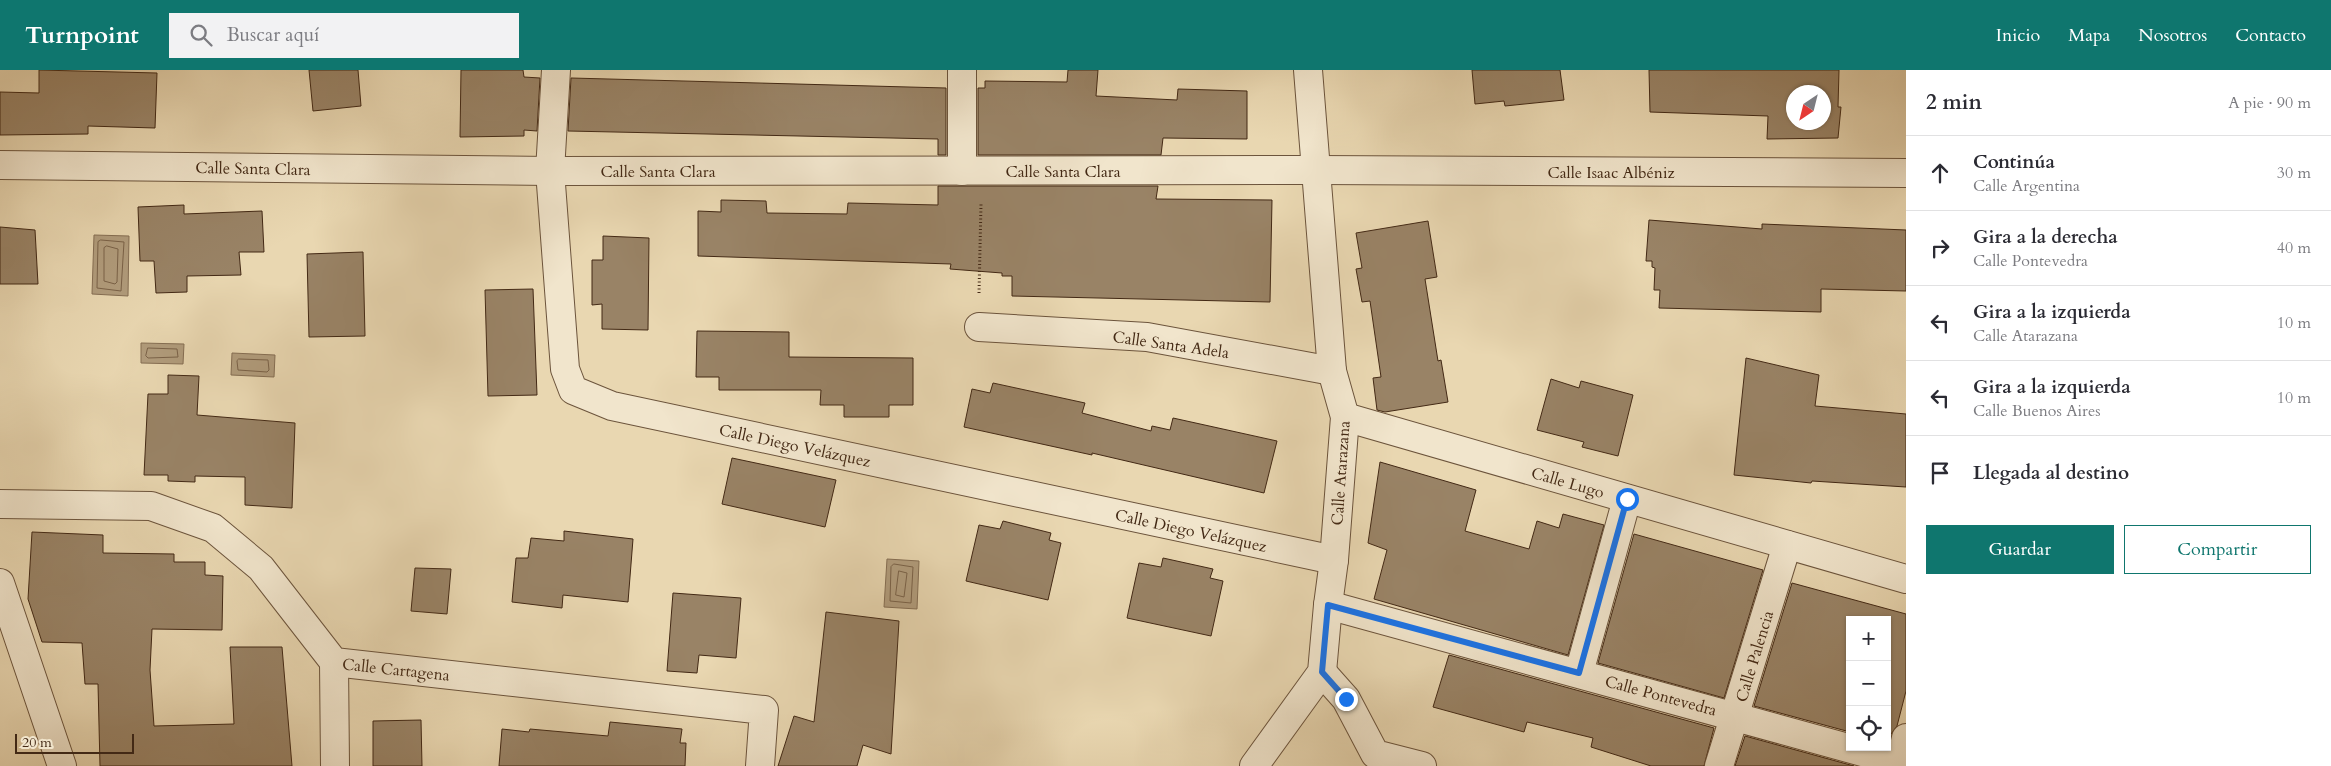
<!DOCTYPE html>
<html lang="es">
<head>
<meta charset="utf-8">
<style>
  body { margin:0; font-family:Cardo,serif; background:#f2f2f3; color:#2b2b33 }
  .controls { position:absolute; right:15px; bottom:15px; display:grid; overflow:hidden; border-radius:0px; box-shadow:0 1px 4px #0004 }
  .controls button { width:45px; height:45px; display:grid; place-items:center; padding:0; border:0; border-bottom:1px solid #e1e1e2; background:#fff; color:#2b2b33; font:25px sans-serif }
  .compass { position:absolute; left:1786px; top:15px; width:45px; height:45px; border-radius:50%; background:#fff; box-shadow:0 1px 4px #0004; rotate:215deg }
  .scale { position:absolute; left:15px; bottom:12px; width:119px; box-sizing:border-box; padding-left:5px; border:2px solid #432915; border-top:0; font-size:14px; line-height:18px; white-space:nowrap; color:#432915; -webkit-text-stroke:4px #f1e5cc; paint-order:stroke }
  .stop { position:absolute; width:15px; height:15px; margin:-11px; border:4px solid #1a73e8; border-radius:50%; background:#fff }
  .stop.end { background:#1a73e8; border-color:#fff; box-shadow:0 1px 5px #0008 }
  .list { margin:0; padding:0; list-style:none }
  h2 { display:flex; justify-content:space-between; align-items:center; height:65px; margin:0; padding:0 20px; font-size:21px }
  h2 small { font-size:16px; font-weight:400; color:#7c7c81 }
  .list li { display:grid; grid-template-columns:32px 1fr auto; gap:15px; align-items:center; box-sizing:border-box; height:75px; padding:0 20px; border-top:1px solid #e1e1e2 }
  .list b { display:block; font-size:19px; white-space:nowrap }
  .list p { margin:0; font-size:16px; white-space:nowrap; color:#7c7c81 }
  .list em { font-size:16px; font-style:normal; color:#7c7c81 }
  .actions { display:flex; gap:10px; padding:15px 20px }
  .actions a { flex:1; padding:11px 0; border:1px solid #0f766e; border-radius:0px; text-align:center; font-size:18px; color:#0f766e }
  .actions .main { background:#0f766e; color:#fff }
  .icon { flex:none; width:28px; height:28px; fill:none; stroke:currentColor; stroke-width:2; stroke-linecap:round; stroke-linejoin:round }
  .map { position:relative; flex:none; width:1906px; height:696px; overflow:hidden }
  header { display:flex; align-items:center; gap:30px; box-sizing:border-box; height:70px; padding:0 25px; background:#0f766e; color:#fff }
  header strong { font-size:24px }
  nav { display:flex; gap:28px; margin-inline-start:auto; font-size:18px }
  .search { width:350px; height:45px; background:#f2f2f3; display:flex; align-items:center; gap:12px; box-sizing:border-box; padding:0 18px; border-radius:0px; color:#7c7c81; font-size:19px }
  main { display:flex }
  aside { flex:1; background:#fff }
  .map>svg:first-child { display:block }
</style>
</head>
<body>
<header>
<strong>Turnpoint</strong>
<div class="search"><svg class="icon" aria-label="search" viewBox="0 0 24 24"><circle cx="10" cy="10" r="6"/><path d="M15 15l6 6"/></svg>Buscar aquí</div>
<nav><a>Inicio</a><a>Mapa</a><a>Nosotros</a><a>Contacto</a></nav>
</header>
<main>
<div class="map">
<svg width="1906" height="696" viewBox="0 0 1906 696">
  <rect width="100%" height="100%" fill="#e9d7b1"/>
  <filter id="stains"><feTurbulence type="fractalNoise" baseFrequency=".004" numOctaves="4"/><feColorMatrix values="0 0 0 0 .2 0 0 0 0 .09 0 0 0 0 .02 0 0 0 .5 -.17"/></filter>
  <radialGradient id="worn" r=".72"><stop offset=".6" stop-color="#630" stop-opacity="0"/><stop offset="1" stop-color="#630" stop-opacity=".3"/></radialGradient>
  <g fill="#b19c7c" stroke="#856e53">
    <polygon points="94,165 129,166 128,226 92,224"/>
    <polygon points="141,273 184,274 183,294 141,293"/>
    <polygon points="232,283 275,285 274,307 231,305"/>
    <polygon points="887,489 919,491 917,539 884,537"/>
  </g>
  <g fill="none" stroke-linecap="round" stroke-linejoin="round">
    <g stroke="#7a6248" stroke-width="1">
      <polygon points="101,170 124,172 121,221 97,218 98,172"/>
      <polygon points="107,176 118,179 117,212 115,214 104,211 104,178"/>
      <polygon points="148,278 177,279 178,287 148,288 146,286"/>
      <polygon points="239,289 268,290 269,300 267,302 238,300 237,291"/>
      <polygon points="894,494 913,497 911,533 890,531 891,497"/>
      <polygon points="899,501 907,503 904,527 896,525"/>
    </g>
  </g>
  <g fill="#998366" stroke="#432915" fill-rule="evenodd">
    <polygon points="39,0 157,3 155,58 88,56 88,64 0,65 0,22 39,23"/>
    <polygon points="309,0 358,0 361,36 313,41"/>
    <polygon points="461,0 523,0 524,7 540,8 537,61 524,60 524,66 460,67"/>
    <polygon points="1068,0 1098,0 1096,26 1177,30 1178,19 1247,21 1247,69 1163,68 1161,85 978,85 978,18 985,18 985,11 1067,12"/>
    <polygon points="1472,0 1560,0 1564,30 1505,36 1504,31 1475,34"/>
    <path d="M1649,0H1839L1838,37H1841L1838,68L1767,69L1768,46L1650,42ZM1794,22H1824V52H1794Z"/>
    <polygon points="571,8 946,18 946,85 938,85 938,69 568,61"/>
    <polygon points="938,116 1158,116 1156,129 1272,130 1270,232 1012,226 1012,206 1002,206 1002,203 950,199 951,194 698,186 698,141 721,142 721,130 766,131 767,143 847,144 848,133 938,135"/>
    <polygon points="184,135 184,144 262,141 264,182 239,182 241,205 187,206 187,222 156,223 154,191 140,191 138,137"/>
    <polygon points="1649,150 1762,159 1762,154 1906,160 1906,221 1821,219 1821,242 1659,238 1660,220 1654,220 1655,198 1652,197 1652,191 1646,191"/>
    <polygon points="1428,151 1437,207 1425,209 1438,291 1441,290 1448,332 1385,342 1377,340 1373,308 1381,307 1370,231 1362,232 1356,199 1362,198 1356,163"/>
    <polygon points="0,157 35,160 38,214 0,214"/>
    <polygon points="603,166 649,168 648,260 602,259 602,234 592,235 592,190 603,190"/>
    <polygon points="363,182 365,266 309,267 307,184"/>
    <polygon points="533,219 537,325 488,326 485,220"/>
    <polygon points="697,261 789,262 789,287 913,288 913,335 889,335 889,347 844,347 844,335 820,335 821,320 719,320 719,307 696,307"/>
    <polygon points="1746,288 1819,305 1815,336 1906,344 1906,417 1812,411 1811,413 1734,405"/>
    <polygon points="168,305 199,306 197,345 295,353 292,438 245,435 245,407 195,406 195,412 168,411 168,405 144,405 148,324 168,324"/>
    <polygon points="1551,309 1579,318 1581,311 1633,325 1618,386 1582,377 1584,372 1537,360"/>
    <polygon points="993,313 1085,333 1082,343 1151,361 1152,356 1170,360 1173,348 1277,371 1264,423 1092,383 1092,385 964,357 972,319 990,323"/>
    <polygon points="732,388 836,410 825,457 722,434"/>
    <polygon points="1380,392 1476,420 1465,461 1529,479 1537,451 1559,458 1563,444 1604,455 1568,585 1374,529 1387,480 1368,473"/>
    <polygon points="1003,451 1051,463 1049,470 1061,473 1048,530 966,511 979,455 1000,459"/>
    <polygon points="564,461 633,469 628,532 563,525 562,538 512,532 516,488 528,488 531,468 564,471"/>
    <polygon points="32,462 103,465 103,483 174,484 174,492 205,492 205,505 223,506 222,560 152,559 150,600 154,656 234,654 230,577 282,577 292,696 100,696 98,614 85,614 82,573 42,572 28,529"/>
    <polygon points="1634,464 1763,500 1724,628 1598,593"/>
    <polygon points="1163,488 1213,499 1210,508 1223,511 1211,566 1127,548 1139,493 1161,497"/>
    <polygon points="415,498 451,499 447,544 411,541"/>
    <polygon points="1792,513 1906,544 1906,621 1897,656 1891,664 1889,673 1887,550 1850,550 1850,662 1754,636"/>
    <polygon points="673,523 741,528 736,588 699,585 697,603 667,601"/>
    <polygon points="826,542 899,551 891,684 863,675 857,696 778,696 794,646 814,652"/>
    <polygon points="1449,585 1714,658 1704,696 1651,696 1591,677 1593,668 1527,652 1524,662 1433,637"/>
    <polygon points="421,650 422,696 373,696 373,651"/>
    <polygon points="610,652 682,659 680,673 686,673 685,696 499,696 502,659 529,662 530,659 608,666"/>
    <polygon points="1745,666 1854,696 1735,696"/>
  </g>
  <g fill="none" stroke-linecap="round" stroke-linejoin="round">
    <defs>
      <g id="minor">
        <polyline points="556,0 550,101 565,299 573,320 612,336 1334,490"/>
        <polyline points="962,0 962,101"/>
        <polyline points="0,95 550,101 1316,100 1906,103"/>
        <polyline points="979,257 1147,267 1332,301"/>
        <polyline points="1345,347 1906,509"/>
        <polyline points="0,434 151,436 213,458 261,498 334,592 764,640 760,696"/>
        <polyline points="0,513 62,696"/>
        <polyline points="1328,535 1906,694"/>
        <polyline points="334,592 335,696"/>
        <polyline points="1322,602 1346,629 1375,684 1422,696"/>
        <polyline points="1579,603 1627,429"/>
        <polyline points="1254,696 1322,602 1328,535 1334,490 1345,347 1332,301 1308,0"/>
        <polyline points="1719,696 1787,475"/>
        <polyline points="1899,696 1906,668"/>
      </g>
    </defs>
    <use href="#minor" stroke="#6c543c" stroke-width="30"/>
    <polyline stroke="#432915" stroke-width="3" stroke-dasharray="1 2.5" stroke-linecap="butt" points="979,223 981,134"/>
    <use href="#minor" stroke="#f1e5cc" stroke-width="28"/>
  </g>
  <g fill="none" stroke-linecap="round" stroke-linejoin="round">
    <polyline stroke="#1a73e8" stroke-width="6" points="1346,629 1322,602 1328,535 1579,603 1627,429"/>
  </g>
  <g text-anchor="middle" stroke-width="4" stroke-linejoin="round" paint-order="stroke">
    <g font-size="16" fill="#432915" stroke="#f1e5cc">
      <text transform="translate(253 98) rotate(1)" y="6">Calle Santa Clara</text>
      <text x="658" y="107">Calle Santa Clara</text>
      <text x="1063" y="107">Calle Santa Clara</text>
      <text x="1611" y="108">Calle Isaac Albéniz</text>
      <text transform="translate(1171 274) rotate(8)" y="6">Calle Santa Adela</text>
      <text transform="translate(795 375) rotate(12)" y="6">Calle Diego Velázquez</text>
      <text transform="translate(1340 403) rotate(-86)" y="6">Calle Atarazana</text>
      <text transform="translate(1568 412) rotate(16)" y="6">Calle Lugo</text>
      <text transform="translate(1191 460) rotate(12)" y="6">Calle Diego Velázquez</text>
      <text transform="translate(1754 586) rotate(-73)" y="6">Calle Palencia</text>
      <text transform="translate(396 599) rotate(6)" y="6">Calle Cartagena</text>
      <text transform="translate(1661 625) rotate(15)" y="6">Calle Pontevedra</text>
    </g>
  </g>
  <rect width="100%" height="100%" filter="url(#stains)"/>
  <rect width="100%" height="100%" fill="url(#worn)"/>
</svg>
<div class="controls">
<button>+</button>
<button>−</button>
<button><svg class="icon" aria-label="locate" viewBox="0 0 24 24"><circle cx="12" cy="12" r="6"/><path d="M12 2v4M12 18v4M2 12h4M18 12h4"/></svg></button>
</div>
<svg class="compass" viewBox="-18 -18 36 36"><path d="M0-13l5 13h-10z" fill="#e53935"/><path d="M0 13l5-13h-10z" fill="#7c7c81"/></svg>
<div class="scale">20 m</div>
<div class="stop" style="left:1627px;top:429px"></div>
<div class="stop end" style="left:1346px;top:629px"></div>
</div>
<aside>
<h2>2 min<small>A pie · 90 m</small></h2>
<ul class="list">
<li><svg class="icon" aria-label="ahead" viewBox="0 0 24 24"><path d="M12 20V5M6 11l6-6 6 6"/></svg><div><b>Continúa</b><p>Calle Argentina</p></div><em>30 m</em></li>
<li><svg class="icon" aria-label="right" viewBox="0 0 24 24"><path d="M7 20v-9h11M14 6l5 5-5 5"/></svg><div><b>Gira a la derecha</b><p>Calle Pontevedra</p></div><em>40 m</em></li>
<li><svg class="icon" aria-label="left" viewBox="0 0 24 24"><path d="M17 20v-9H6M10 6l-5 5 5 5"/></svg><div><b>Gira a la izquierda</b><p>Calle Atarazana</p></div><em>10 m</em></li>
<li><svg class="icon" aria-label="left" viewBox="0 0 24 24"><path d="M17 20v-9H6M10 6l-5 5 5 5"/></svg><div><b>Gira a la izquierda</b><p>Calle Buenos Aires</p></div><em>10 m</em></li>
<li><svg class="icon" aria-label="arrive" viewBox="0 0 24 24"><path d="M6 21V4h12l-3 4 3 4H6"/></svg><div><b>Llegada al destino</b></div></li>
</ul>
<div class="actions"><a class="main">Guardar</a><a>Compartir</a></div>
</aside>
</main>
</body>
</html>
